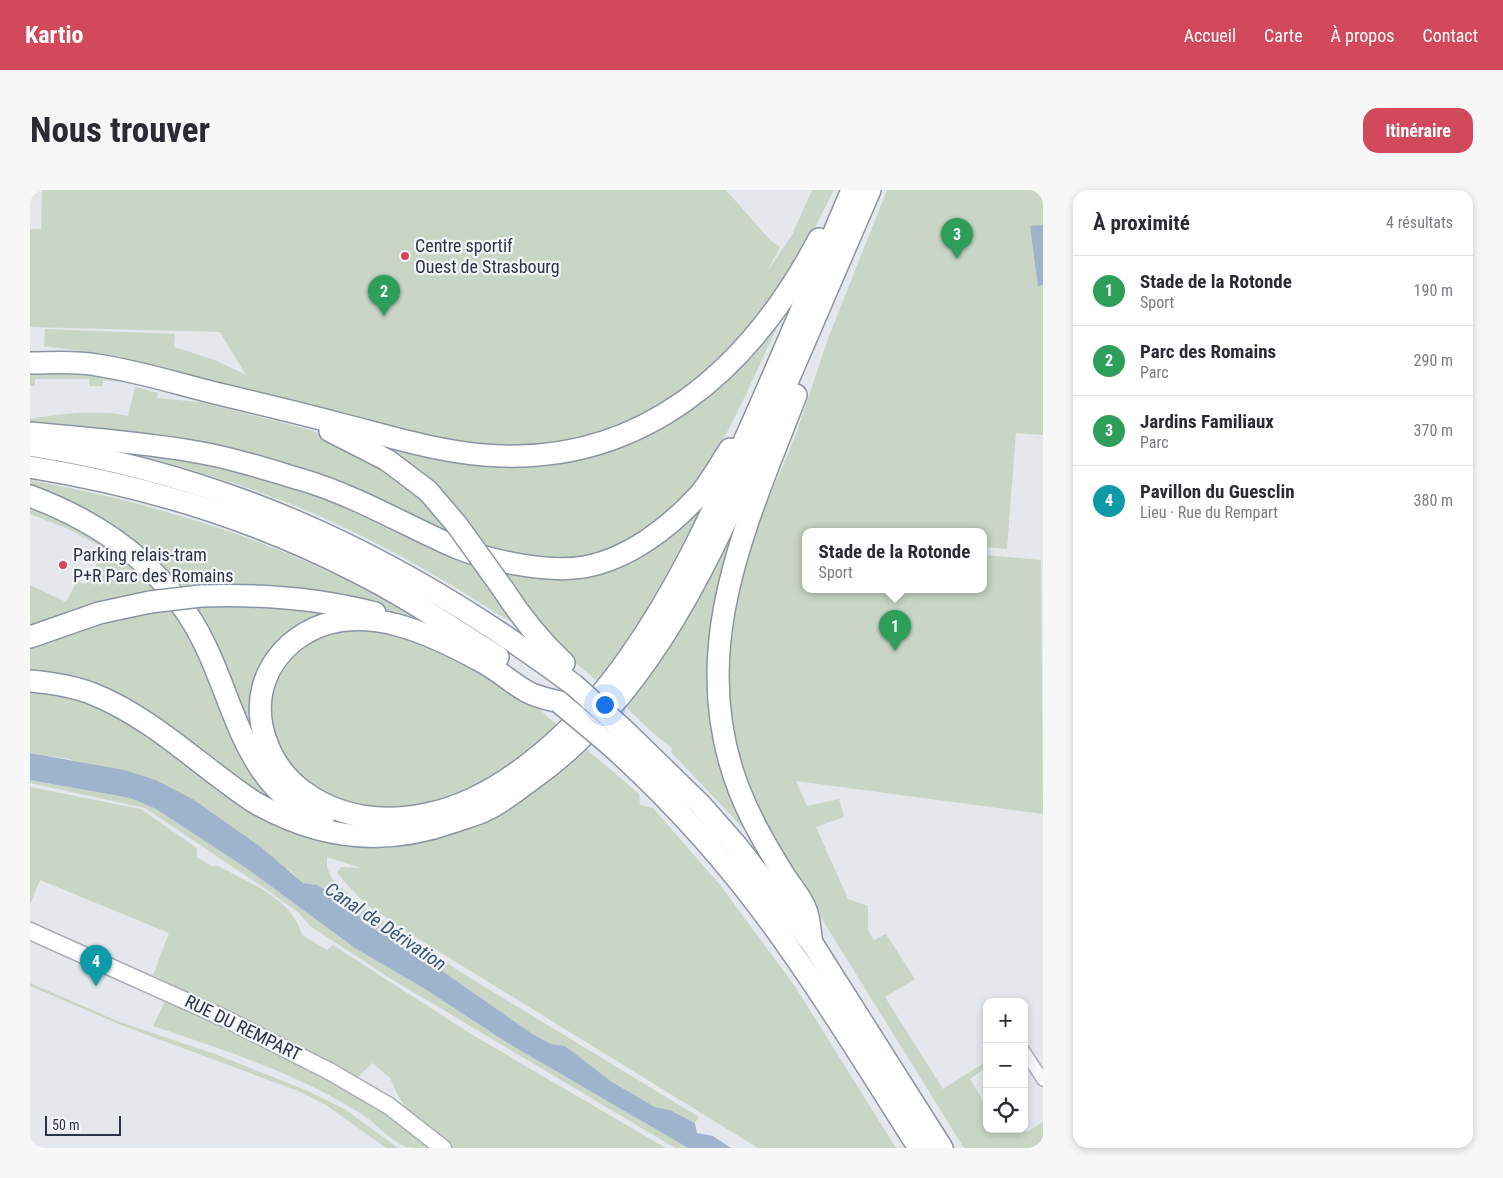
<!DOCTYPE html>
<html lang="fr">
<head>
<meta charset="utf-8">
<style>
  body { margin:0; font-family:"Roboto Condensed",sans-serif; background:#f7f7f7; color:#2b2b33 }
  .controls { position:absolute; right:15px; bottom:15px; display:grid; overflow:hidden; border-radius:10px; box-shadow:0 2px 8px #0003 }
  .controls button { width:45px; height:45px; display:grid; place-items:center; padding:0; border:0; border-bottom:1px solid #e1e1e2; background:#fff; color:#2b2b33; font:25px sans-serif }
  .scale { position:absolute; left:15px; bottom:12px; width:76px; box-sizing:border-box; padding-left:5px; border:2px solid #2b3445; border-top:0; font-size:14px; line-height:18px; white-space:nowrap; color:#2b3445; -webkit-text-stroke:4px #f4f6f9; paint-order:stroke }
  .you { position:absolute; left:574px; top:514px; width:18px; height:18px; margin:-12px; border:4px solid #fff; border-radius:50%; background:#1a73e8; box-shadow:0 0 0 8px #1a73e833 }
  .badge { display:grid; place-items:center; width:32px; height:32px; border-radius:50%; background:#d1495b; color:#fff; font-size:16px; font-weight:700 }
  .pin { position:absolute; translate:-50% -41px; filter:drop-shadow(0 1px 2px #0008) }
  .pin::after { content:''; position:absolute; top:26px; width:18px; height:15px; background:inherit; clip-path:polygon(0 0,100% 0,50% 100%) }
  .popup { position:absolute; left:772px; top:338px; width:185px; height:65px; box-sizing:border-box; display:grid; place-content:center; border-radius:10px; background:#fff; filter:drop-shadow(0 1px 4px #0005); font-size:16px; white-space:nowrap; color:#7c7c81 }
  .popup b { font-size:19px; color:#2b2b33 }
  .popup::after { content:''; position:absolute; left:50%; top:100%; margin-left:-10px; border:10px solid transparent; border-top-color:#fff }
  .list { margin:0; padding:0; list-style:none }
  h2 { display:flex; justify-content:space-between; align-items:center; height:65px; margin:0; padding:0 20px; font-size:21px }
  h2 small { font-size:16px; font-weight:400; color:#7c7c81 }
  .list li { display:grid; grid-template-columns:32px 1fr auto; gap:15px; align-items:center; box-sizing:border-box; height:70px; padding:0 20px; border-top:1px solid #e1e1e2 }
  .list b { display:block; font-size:19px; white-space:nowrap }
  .list p { margin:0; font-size:16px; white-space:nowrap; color:#7c7c81 }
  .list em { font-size:16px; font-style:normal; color:#7c7c81 }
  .icon { flex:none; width:28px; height:28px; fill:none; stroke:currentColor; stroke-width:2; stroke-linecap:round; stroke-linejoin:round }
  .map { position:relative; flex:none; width:1013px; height:958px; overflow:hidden; border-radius:15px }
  header { display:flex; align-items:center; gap:30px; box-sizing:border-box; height:70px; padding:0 25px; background:#d1495b; color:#fff }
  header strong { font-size:24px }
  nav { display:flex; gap:28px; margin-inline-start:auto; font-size:18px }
  .intro { display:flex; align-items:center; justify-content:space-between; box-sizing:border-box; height:120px; padding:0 30px }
  h1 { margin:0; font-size:35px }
  .button { padding:12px 22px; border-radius:15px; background:#d1495b; color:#fff; font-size:18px; font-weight:700 }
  main { display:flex; gap:30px; padding:0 30px }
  aside { flex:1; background:#fff; border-radius:15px; box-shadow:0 2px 8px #0003 }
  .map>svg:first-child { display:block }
</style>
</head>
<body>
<header>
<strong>Kartio</strong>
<nav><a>Accueil</a><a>Carte</a><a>À propos</a><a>Contact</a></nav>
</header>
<div class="intro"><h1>Nous trouver</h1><a class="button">Itinéraire</a></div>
<main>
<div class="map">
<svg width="1013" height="958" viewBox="0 0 1013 958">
  <rect width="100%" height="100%" fill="#e4e7ec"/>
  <g fill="#c9d6c5">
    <polygon points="12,0 696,0 740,50 750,57 736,83 762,45 782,0 804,0 769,69 740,114 676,186 599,236 523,257 446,258 135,181 87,166 14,156 15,139 145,144 144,157 185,170 216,185 190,142 0,137 0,39 11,39"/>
    <polygon points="857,0 1013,0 1013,245 986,243 977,359 954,357 954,342 776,342 776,400 954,400 954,365 1011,370 1013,624 766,591 777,616 809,609 814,627 786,637 818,709 838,716 838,740 844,750 856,744 885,789 855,807 913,899 957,871 957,877 940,889 957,917 957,939 994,938 997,942 1013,932 1013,950 1001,958 934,958 723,618 697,537 696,442 724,342 764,250 799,146"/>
    <path d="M742,135L746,140C700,234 659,361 537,369C512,371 479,368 455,359C443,354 430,338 420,330C386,300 352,271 317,241L432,268L602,247Z"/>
    <polygon points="0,184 63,185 106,194 73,190 73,196 60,196 59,189 5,189 5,196 0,196"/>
    <path d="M105,197L128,203L127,208L170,212L277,239L314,252L397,307L430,353L351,314L0,234V229C33,224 65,219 98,226Z"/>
    <path d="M109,258L284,299L447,375L488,435C465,424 445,409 423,396C386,374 348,353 309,335C240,302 165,280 91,260Z"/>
    <polygon points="733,273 684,431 716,639 714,639 641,562 642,558 622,542 595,516 640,454 669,407"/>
    <path d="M0,290C139,316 279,359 399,438L353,421L147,401L0,303Z"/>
    <polygon points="679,303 618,421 568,492 523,453 468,380 558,382"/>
    <polygon points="0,315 63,342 132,403 0,438 0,395 36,412 47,391 56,394 75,359 38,339 0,324"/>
    <polygon points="178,412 321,423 237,476 244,588 158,415"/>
    <polygon points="144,417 262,625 148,551 0,486 0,453 35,439"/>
    <polygon points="329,436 380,446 493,505 527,535 500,559 473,579 444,596 414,609 387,616 361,619 317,615 274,592 248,560 238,520 247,482 282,448"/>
    <polygon points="0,496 82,519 211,612 386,653 417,646 445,636 505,600 554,557 609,604 610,615 623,618 691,696 766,798 866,958 728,958 379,743 334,713 307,683 311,677 331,678 297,667 297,677 302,689 330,715 432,783 669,927 665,933 640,920 625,917 582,892 535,856 521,854 504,845 382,760 334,733 329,726 311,717 300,702 287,695 273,693 259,680 39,569 0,563"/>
    <polygon points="0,590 100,608 126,619 216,678 326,758 395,799 476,852 658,958 645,958 358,787 280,736 268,722 240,702 115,618 0,593"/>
    <path d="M0,597L111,619L167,658V667L181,676H188C218,692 263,709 272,745L297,760L303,755L441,844L636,958H419L386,931L369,908L360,888L342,873L327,888L123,785L139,743L10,690L0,715Z"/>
    <polygon points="0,793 90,832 185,864 276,900 316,920 368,958 356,958 296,915 268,901 96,837 0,796"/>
    <path d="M135,811C205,843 279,874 344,916C363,928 381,943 398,958C392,958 381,958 376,957C360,951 347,934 333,925C270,884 194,860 123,836Z"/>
  </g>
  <g fill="#9fb4cc">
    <polygon points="1013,35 1013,95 1008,96 1000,36"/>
    <polygon points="0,563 94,580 126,590 164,610 232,658 273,693 287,695 300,702 311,717 329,726 334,733 382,760 504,845 521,854 535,856 582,892 625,917 640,920 665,933 667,943 683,946 701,958 658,958 476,852 395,799 325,758 216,678 126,619 100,608 0,590"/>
  </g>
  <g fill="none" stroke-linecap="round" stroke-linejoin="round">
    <defs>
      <polyline id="street" points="994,861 1013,890"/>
      <polyline id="secondary" points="0,741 196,829 301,882 359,916 413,958"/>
      <g id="highway">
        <path d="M0,173C22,173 45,171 67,175C108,181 148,194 189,204C231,214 273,224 314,235C361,247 406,261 454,265C611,278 720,180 789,49"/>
        <path d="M766,205C716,335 654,462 710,602C722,632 737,657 754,685C761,696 772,708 776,720C780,730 780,743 782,753"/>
        <polyline points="300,241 357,270 398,301 427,335"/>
        <path d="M0,243C54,248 108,252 161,261C199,267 236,279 273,290C326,306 375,335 425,357C459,371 518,383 554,377C599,369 640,337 670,304C681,291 690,274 700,259"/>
        <path d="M4,256C208,288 379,372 544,495"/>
        <path d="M0,277C112,295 224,329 325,381C375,406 421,437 468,467"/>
        <path d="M0,306C67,331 124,370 162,431C206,502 206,592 293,632"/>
        <path d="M473,399C491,427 509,450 534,473"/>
        <path d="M171,406C230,404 287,408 345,423"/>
        <polyline points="0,447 69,423 120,412"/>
        <path d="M0,491C22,493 43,496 63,504C123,528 171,577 224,612C288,649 354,657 423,632C434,628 446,625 456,620C472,613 487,600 501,590C626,502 687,354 746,218C777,146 808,73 840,0"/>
        <path d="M529,512C518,509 506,507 496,501C482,493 470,482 456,474C404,445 332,409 274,444C254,456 239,475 233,497C223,535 242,579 273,601C309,628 354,633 397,624C477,608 555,531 600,466C646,401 681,326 713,254C751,170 786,85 822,0"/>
        <polyline points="593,539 670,614 707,656 782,753 912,958"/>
        <path d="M579,554C647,615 707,683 759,758C805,823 846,891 889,958"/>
      </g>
    </defs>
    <use href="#street" stroke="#a9aeb7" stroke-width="14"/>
    <use href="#secondary" stroke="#a9aeb7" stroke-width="19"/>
    <use href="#highway" stroke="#8b94a3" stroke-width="24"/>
    <use href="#street" stroke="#f7f8fa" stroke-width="11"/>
    <use href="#secondary" stroke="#fff" stroke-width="16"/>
    <use href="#highway" stroke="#fff" stroke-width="21"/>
    <defs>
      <g id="highway-bridge">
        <polyline points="427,335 473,399"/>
        <polyline points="120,412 171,406"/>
        <polyline points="544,495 593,539"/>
        <polyline points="529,512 579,554"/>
      </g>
    </defs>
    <use href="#highway-bridge" stroke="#8b94a3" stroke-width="24" stroke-linecap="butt"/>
    <use href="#highway-bridge" stroke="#fff" stroke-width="21"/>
  </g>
  <g fill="#d1495b" stroke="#f4f6f9" stroke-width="2">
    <circle cx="375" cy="66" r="5"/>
    <circle cx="33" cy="375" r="5"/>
  </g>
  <g text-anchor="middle" stroke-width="4.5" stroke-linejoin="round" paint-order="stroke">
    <g font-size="18" fill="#2b3445" stroke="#f4f6f9" text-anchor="start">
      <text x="385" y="62">Centre sportif<tspan x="385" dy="21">Ouest de Strasbourg</tspan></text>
      <text x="43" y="371">Parking relais-tram<tspan x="43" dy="21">P+R Parc des Romains</tspan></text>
    </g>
    <g font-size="18" fill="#2b3445" stroke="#f4f6f9">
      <text transform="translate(213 838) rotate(26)" y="6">RUE DU REMPART</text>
    </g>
    <g font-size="19" font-style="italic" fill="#34527a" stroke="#f4f6f9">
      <text transform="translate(356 736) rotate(34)" y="7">Canal de Dérivation</text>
    </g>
  </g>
</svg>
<div class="controls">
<button>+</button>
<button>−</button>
<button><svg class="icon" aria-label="locate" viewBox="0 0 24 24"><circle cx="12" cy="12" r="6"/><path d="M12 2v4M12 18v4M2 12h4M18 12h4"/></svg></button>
</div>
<div class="scale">50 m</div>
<div class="you"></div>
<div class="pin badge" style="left:865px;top:461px;background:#2e9e5b">1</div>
<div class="popup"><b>Stade de la Rotonde</b>Sport</div>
<div class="pin badge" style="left:354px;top:126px;background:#2e9e5b">2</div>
<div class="pin badge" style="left:927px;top:69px;background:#2e9e5b">3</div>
<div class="pin badge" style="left:66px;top:796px;background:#0f9aa8">4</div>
</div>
<aside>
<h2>À proximité<small>4 résultats</small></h2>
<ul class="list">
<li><span class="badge" style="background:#2e9e5b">1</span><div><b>Stade de la Rotonde</b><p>Sport</p></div><em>190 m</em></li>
<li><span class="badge" style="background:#2e9e5b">2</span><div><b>Parc des Romains</b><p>Parc</p></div><em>290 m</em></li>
<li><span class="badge" style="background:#2e9e5b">3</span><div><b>Jardins Familiaux</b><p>Parc</p></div><em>370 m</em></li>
<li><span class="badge" style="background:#0f9aa8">4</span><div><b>Pavillon du Guesclin</b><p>Lieu · Rue du Rempart</p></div><em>380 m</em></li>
</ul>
</aside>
</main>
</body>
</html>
